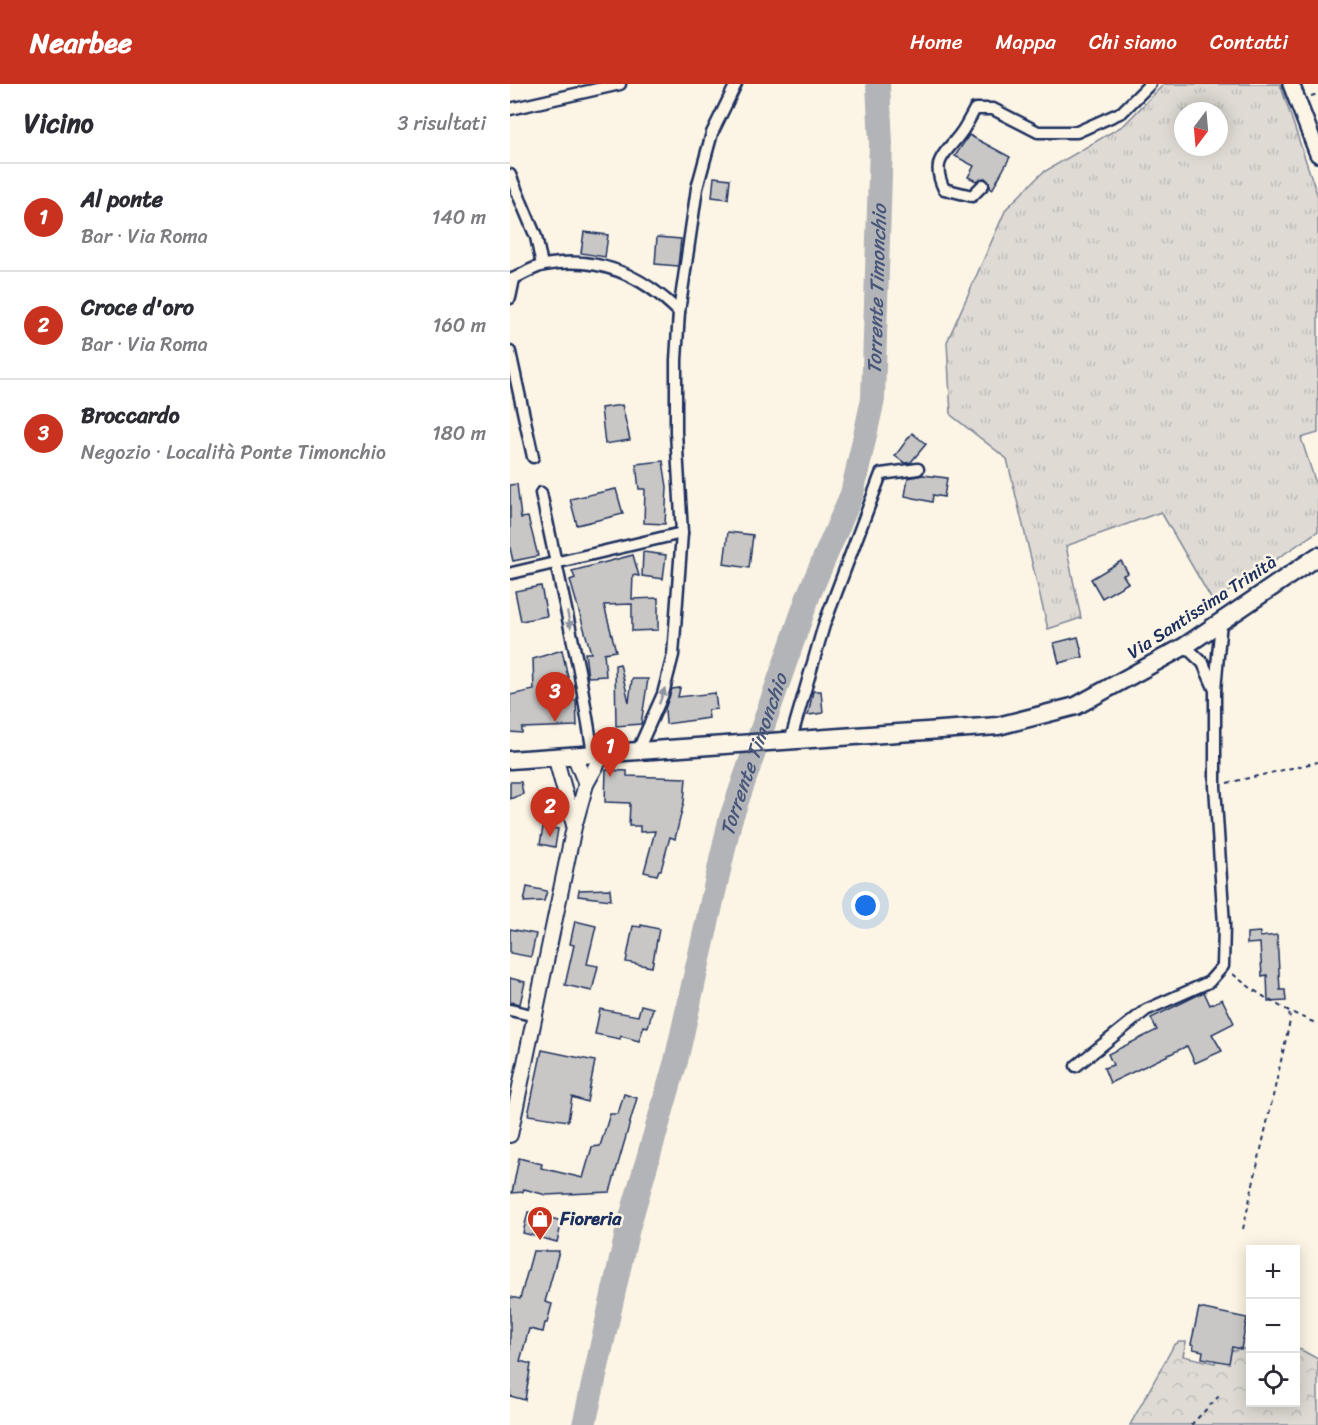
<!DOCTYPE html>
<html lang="it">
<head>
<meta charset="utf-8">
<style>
  body { margin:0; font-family:Sriracha,sans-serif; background:#f7f7f7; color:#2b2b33 }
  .controls { position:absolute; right:18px; bottom:18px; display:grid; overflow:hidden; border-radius:0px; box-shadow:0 3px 15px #0003 }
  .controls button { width:54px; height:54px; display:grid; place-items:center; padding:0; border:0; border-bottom:2px solid #e1e1e2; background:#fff; color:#2b2b33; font:30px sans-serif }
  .compass { position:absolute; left:664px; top:18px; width:54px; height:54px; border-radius:50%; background:#fff; box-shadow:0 3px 15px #0003; rotate:196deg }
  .you { position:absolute; left:356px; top:822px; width:21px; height:21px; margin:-15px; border:4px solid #fff; border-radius:50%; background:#1a73e8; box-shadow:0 0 0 9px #1a73e833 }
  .badge { display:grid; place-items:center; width:39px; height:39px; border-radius:50%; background:#c8321e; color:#fff; font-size:20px; font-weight:700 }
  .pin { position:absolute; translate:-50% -50px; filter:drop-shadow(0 2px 3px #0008) }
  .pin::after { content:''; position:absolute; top:32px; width:21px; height:18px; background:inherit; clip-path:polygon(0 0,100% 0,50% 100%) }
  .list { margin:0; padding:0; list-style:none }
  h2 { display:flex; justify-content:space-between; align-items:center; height:78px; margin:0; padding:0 24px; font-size:26px }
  h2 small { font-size:20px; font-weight:400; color:#7c7c81 }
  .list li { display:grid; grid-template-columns:39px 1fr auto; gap:18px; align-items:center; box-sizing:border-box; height:108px; padding:0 24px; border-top:2px solid #e1e1e2 }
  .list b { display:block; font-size:22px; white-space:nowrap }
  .list p { margin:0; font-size:20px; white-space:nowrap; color:#7c7c81 }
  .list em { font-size:20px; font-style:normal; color:#7c7c81 }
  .icon { flex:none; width:33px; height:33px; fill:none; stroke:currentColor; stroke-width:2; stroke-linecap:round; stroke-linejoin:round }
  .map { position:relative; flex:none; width:808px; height:1341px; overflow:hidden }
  header { display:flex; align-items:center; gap:36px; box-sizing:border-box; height:84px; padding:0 30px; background:#c8321e; color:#fff }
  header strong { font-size:28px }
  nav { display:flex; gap:33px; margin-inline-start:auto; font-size:21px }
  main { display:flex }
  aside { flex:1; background:#fff }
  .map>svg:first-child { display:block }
</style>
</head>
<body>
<header>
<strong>Nearbee</strong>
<nav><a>Home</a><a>Mappa</a><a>Chi siamo</a><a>Contatti</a></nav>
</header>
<main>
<aside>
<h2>Vicino<small>3 risultati</small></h2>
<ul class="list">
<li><span class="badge">1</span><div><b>Al ponte</b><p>Bar · Via Roma</p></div><em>140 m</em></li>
<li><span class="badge">2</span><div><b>Croce d'oro</b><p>Bar · Via Roma</p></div><em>160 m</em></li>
<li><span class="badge">3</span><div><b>Broccardo</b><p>Negozio · Località Ponte Timonchio</p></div><em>180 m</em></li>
</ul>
</aside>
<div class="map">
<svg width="808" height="1341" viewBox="0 0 808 1341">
  <defs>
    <pattern id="grass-tufts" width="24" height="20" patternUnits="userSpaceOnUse" patternTransform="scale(1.5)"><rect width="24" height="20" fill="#dfdbd4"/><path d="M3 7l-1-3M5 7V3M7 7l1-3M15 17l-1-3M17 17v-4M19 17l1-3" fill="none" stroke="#bfbcb8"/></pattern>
    <pattern id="forest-crowns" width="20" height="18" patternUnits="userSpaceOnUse" patternTransform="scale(1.5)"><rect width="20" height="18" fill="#dfdbd4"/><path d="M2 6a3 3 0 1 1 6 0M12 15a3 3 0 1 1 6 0" fill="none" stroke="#bfbcb8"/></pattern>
  </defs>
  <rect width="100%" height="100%" fill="#fcf5e5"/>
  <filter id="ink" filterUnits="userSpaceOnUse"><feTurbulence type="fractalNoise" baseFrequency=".0167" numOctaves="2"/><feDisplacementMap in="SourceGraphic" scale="12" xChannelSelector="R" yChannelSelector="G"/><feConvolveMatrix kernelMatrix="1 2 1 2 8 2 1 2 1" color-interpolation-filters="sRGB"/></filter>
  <g filter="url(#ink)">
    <path fill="url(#grass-tufts)" stroke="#7d8599" stroke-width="1.5" fill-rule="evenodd" d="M654,0H770L808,113V349L791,354L808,406V447L703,518L651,428L556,462L571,534L538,545L497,375L441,331L437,258L496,125L532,89L614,41ZM673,27H709V63H673Z"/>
    <polygon fill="url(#forest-crowns)" stroke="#7d8599" stroke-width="1.5" points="669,1258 676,1258 673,1272 705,1279 708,1268 716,1265 726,1267 727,1264 740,1266 740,1318 786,1318 786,1263 808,1275 808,1341 620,1341 664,1261"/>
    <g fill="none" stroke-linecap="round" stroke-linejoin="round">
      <path stroke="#b2b4b8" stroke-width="24" id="s1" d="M74,1341L118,1144L166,977L220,737L299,510L342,410L363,315L371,59L368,0"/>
    </g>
    <g fill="#c8c7c6" stroke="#1b2f5e" stroke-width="1.5">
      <polygon points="459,51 500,73 482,106 475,94 466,97 458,93 464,82 445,72"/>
      <polygon points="204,93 220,95 218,115 202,113"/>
      <polygon points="74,148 98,151 95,173 71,169"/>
      <polygon points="147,153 171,155 168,182 145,180"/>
      <polygon points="112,321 120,356 95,360 91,324"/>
      <polygon points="402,349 416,360 401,378 395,379 385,372"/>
      <polygon points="153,377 157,403 155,440 134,439 135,405 129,405 126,380"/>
      <polygon points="413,391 437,394 434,413 423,411 422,418 395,412 398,394"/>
      <polygon points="7,400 11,434 18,433 28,472 3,477 0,464 0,401"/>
      <polygon points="106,405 113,430 67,441 60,415"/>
      <polygon points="218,448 243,451 239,484 214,480"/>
      <polygon points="133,468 156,471 153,495 132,492"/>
      <polygon points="123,471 129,492 123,491 122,515 148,514 148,546 122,547 122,520 94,521 106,567 94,569 96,592 78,593 75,569 81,569 60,496 65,494 62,487"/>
      <polygon points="611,477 618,489 613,491 618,499 592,514 581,495"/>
      <polygon points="31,502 37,532 11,537 5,507"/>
      <polygon points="568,553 573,573 549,579 544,559"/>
      <polygon points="52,566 63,616 66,616 67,642 12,644 12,649 0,648 0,611 24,606 23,575"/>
      <polygon points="110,580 119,618 122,595 138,595 131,640 106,642 105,581"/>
      <polygon points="170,604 168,613 205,609 207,625 198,626 199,634 156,640 155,625 162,605"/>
      <polygon points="303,607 311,607 313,629 298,631"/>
      <polygon points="96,686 117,687 117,692 176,694 174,718 165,755 160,753 151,786 149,786 147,791 134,788 145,747 130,748 130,742 119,742 120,719 95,718"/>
      <polygon points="0,698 11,698 13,710 0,715"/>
      <polygon points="33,743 48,745 45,763 30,760"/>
      <polygon points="17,803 37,807 34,817 14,818"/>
      <polygon points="100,805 101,816 68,812 69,806"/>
      <polygon points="65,837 86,842 77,880 88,882 82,907 55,901 64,861 60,860"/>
      <polygon points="131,841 149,845 142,883 116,878 123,842 131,843"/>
      <polygon points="0,845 26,850 21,873 0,869"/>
      <polygon points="750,848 750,853 767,851 770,906 775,906 776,917 758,918 757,891 752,892 750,859 737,860 737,849"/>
      <polygon points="0,894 15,898 10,920 0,918"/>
      <polygon points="694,908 700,921 712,915 724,939 702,950 712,967 685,979 677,962 600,999 594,984 603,981 598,970 647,946 641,934"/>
      <polygon points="131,921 143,924 138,943 134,942 129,957 111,952 110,955 85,950 90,925 128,932"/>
      <polygon points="32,966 85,977 77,1018 62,1013 58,1037 18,1031"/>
      <polygon points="114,1010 127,1014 100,1108 36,1111 14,1105 13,1108 2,1109 9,1074 32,1080 31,1084 73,1094 82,1063 90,1062 100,1030 108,1030"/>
      <polygon points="18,1128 52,1137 47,1158 13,1149"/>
      <polygon points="23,1167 49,1167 35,1218 42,1220 37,1239 35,1239 33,1248 19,1245 10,1277 21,1280 15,1316 0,1312 0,1213 10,1215"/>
      <polygon points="689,1224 737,1234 731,1265 722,1263 719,1279 692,1274 693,1267 683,1265 684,1261 681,1260"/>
    </g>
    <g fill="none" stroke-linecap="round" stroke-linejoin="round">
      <defs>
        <g id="minor">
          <polyline points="0,25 110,0"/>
          <polyline points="0,91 26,153 32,181"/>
          <path d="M473,101L462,112L434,105C419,74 438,69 453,46C457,40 461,32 465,25H483L528,48H567L612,28L640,0"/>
          <path d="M0,196C11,192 23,183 34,181C89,171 132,191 169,228L166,276V348L172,449L163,571L153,610L128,666"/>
          <polyline points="0,214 4,195"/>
          <polyline points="169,228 187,104 202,49 226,0"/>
          <polyline points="0,268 23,373"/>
          <polyline points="31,409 69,586 83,669"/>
          <polyline points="2,489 172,449"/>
          <polyline points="705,606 711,537"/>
          <polyline points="280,658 314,541 371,390 408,385"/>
          <polyline points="0,926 26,932"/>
          <polyline points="566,982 636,926 699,898 713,882 714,841 705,702 705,606 693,579 675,562"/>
        </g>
        <g id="tertiary">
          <polyline points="64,671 76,700"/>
          <polyline points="45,672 64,741"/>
          <polyline points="0,1051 64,743 76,700 94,668"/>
        </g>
        <polyline id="secondary" points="781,0 808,70"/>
        <polyline id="primary" points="0,676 488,642 566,622 675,562 808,472"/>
      </defs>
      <use href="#minor" stroke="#1b2f5e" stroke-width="15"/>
      <use href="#tertiary" stroke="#1b2f5e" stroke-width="18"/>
      <use href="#secondary" stroke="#1b2f5e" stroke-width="20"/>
      <use href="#primary" stroke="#1b2f5e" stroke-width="21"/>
      <g stroke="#1b2f5e" stroke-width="2" stroke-dasharray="4.5 4.5" stroke-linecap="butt">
        <polyline points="801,12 808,10"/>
        <polyline points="717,699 808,678"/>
        <path d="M723,890C749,912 776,927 808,940"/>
        <polyline points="733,1145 780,937 779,927"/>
        <polyline points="681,1341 710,1311"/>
      </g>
      <use href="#minor" stroke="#fcf5e5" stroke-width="10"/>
      <use href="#tertiary" stroke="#fcf5e5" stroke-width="14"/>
      <use href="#secondary" stroke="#fcf5e5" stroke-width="15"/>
      <use href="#primary" stroke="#fcf5e5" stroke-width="16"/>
    </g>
    <defs><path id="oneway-solid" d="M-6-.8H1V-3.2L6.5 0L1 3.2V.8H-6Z" transform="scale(1.5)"/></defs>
    <g fill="#8c92a2">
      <use href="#oneway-solid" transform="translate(59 536) rotate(78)"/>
      <use href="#oneway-solid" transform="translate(152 612) rotate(-70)"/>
    </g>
  </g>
  <defs>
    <symbol id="shop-pin" viewBox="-11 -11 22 30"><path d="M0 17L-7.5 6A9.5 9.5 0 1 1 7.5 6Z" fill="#c8321e" stroke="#fcf5e5"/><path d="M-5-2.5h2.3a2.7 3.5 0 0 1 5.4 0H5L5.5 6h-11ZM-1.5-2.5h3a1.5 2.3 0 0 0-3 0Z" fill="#fff"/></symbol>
  </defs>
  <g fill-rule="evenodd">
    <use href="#shop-pin" x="15" y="1120" width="30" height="40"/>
  </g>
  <g text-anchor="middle" stroke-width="5" stroke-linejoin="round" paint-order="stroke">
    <g font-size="18" fill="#1b2f5e" stroke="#fcf5e5">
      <text transform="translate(692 523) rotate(-33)" y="6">Via Santissima Trinità</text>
    </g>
    <g font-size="18" font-weight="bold" fill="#1b2f5e" stroke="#fcf5e5" text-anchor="start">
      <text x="50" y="1141">Fioreria</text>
    </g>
    <g font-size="20" font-style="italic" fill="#485779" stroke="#fcf5e5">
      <text dy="7" stroke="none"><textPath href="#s1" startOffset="1178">Torrente Timonchio</textPath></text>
      <text dy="7" stroke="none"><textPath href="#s1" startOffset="692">Torrente Timonchio</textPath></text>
    </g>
  </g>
</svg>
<div class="controls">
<button>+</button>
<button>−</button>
<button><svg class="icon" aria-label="locate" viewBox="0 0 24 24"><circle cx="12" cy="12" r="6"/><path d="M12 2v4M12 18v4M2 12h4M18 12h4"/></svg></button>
</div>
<svg class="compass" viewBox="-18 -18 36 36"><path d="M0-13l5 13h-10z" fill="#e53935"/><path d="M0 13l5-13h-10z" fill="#7c7c81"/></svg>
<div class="you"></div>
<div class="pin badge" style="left:100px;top:693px">1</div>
<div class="pin badge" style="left:40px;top:753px">2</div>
<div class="pin badge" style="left:45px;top:638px">3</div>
</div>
</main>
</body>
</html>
